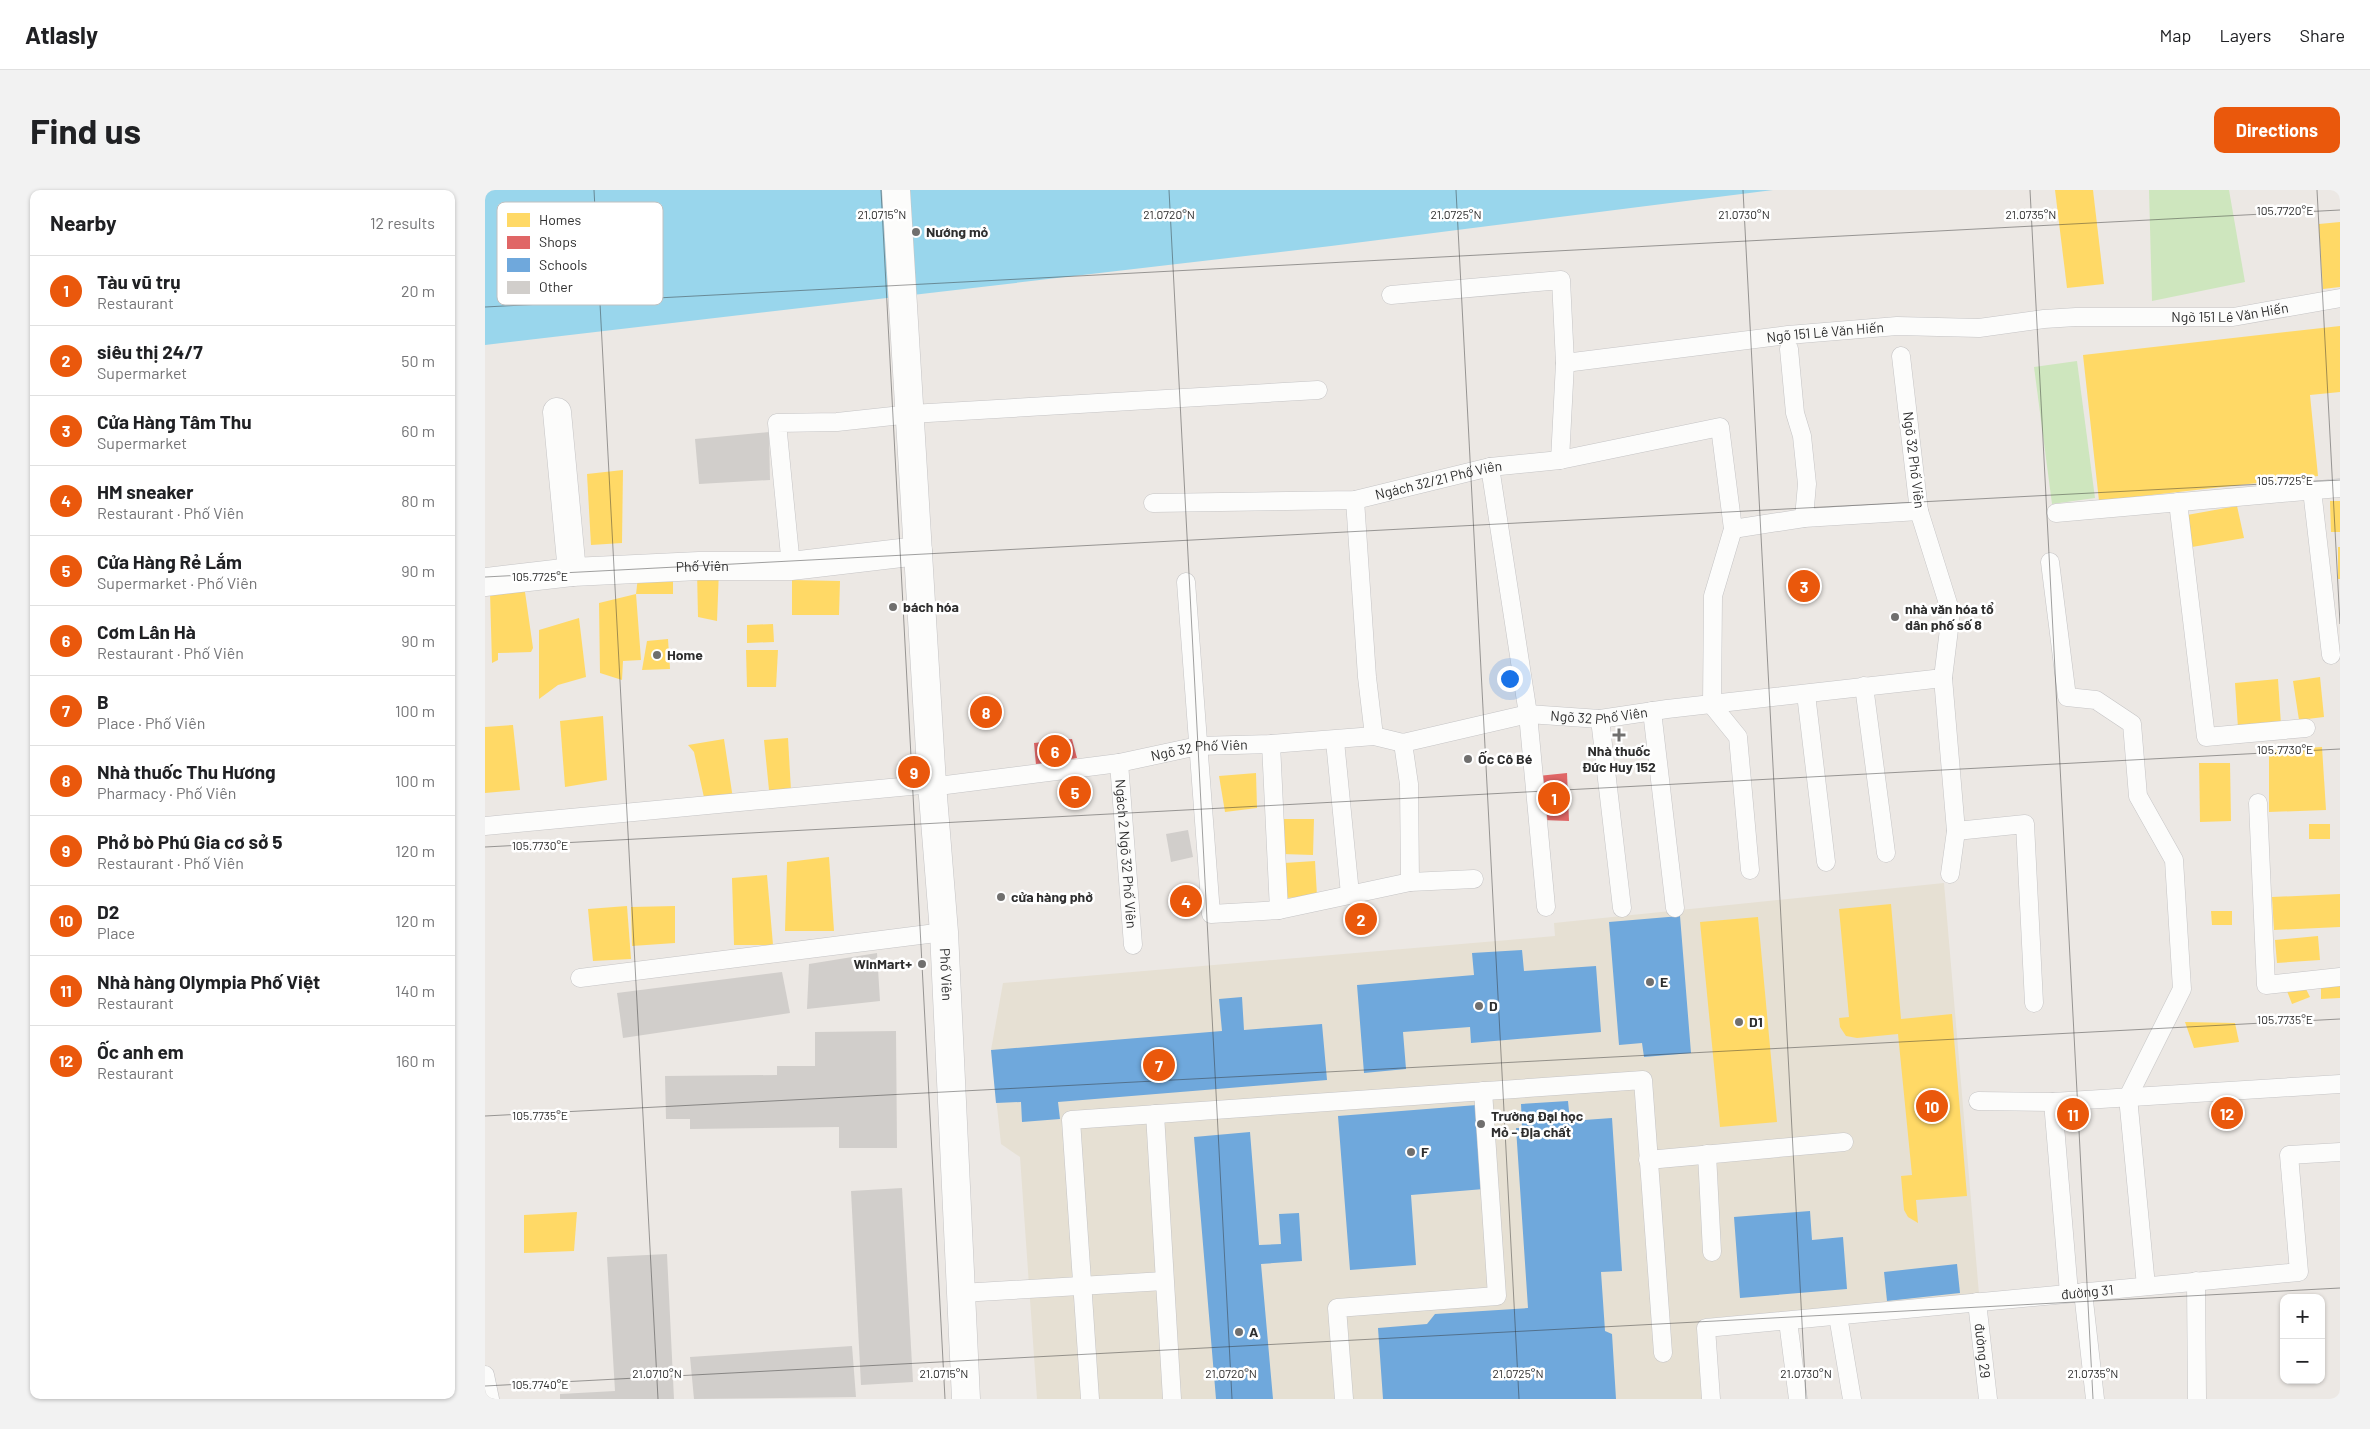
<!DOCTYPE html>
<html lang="en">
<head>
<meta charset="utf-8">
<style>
  body { margin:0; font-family:Barlow,sans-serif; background:#f2f2f2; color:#202124 }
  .controls { position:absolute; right:15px; bottom:15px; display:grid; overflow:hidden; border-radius:10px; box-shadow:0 1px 4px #0004 }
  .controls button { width:45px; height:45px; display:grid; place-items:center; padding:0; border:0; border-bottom:1px solid #e0e0e0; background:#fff; color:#202124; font:25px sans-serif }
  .you { position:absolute; left:1024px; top:488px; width:18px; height:18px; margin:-12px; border:4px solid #fff; border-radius:50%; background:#1a73e8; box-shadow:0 0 0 8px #1a73e833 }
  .badge { display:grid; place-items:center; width:32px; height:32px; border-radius:50%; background:#ea580c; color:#fff; font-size:16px; font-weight:700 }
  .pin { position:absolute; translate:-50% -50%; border:2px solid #fff; box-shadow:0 1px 5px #0006 }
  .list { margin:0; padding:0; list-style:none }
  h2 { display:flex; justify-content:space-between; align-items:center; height:65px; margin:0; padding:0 20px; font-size:21px }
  h2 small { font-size:16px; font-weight:400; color:#757577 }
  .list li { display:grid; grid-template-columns:32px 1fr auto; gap:15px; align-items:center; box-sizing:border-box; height:70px; padding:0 20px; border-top:1px solid #e0e0e0 }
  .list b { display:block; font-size:19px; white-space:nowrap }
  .list p { margin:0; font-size:16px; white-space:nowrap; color:#757577 }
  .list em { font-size:16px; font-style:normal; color:#757577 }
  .map { position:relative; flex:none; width:1855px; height:1209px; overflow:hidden; border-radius:10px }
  header { display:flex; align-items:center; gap:30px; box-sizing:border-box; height:70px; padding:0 25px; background:#fff; border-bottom:1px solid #e0e0e0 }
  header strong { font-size:24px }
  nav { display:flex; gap:28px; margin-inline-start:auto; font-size:18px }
  .intro { display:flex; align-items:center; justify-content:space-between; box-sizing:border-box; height:120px; padding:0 30px }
  h1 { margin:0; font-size:35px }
  .button { padding:12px 22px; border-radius:10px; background:#ea580c; color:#fff; font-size:18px; font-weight:700 }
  main { display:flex; gap:30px; padding:0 30px }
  aside { flex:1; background:#fff; border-radius:10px; box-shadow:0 1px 4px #0004 }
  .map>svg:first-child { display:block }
</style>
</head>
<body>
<header>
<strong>Atlasly</strong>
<nav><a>Map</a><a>Layers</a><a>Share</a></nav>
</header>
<div class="intro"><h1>Find us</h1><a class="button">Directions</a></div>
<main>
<aside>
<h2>Nearby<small>12 results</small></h2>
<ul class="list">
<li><span class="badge">1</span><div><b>Tàu vũ trụ</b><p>Restaurant</p></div><em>20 m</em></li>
<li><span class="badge">2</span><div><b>siêu thị 24/7</b><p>Supermarket</p></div><em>50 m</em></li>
<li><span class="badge">3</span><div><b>Cửa Hàng Tâm Thu</b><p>Supermarket</p></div><em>60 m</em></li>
<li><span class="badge">4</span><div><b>HM sneaker</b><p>Restaurant · Phố Viên</p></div><em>80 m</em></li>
<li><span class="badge">5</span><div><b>Cửa Hàng Rẻ Lắm</b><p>Supermarket · Phố Viên</p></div><em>90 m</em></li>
<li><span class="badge">6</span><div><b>Cơm Lân Hà</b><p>Restaurant · Phố Viên</p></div><em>90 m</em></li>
<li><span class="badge">7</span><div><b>B</b><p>Place · Phố Viên</p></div><em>100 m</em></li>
<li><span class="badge">8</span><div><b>Nhà thuốc Thu Hương</b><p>Pharmacy · Phố Viên</p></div><em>100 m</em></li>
<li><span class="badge">9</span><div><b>Phở bò Phú Gia cơ sở 5</b><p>Restaurant · Phố Viên</p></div><em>120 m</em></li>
<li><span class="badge">10</span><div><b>D2</b><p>Place</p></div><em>120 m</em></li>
<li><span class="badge">11</span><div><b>Nhà hàng Olympia Phố Việt</b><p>Restaurant</p></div><em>140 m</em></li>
<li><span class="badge">12</span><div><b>Ốc anh em</b><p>Restaurant</p></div><em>160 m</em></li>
</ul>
</aside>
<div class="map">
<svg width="1855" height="1209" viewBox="0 0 1855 1209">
  <rect width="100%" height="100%" fill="#ece8e4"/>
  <polygon fill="#e6e0d3" points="1459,693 1494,1104 1216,1129 1221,1209 552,1209 535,967 516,954 506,860 518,793 1070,746 1069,733"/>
  <g fill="#cee6be">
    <polygon points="1664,0 1744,0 1760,92 1667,111"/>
    <polygon points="1592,171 1610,308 1567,314 1549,177"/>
  </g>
  <polygon fill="#99d6ec" points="0,0 1288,0 846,56 0,155"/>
  <g fill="#ffd966">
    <polygon points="1570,0 1608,0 1619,94 1582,98"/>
    <polygon points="1855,32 1855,97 1838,99 1834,34"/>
    <polygon points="1855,136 1855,202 1825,205 1833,286 1614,311 1598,165"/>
    <polygon points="138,280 137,353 106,355 102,284"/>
    <polygon points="1845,311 1855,311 1855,342 1846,342"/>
    <polygon points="1752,316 1759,348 1707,357 1702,325"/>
    <rect x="1853" y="357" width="2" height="32"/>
    <polygon points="154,379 188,383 188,404 151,404"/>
    <polygon points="234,380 232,431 213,427 212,381"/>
    <polygon points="307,390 355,391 354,425 307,425"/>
    <polygon points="5,402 40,402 48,458 46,462 13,463 13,470 7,473"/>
    <polygon points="151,404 156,470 138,471 137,490 115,483 114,413"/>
    <polygon points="94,428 101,487 73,495 54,509 54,440"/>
    <polygon points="288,434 289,452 262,453 262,435"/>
    <polygon points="183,449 185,479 157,480 162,451"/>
    <polygon points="261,460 293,460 291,497 262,497"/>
    <polygon points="1835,487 1839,527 1814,530 1808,491"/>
    <polygon points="1793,489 1796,535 1753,538 1750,493"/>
    <polygon points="118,526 122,590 80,597 75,531"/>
    <polygon points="28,535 35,600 0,603 0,537"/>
    <polygon points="303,548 306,601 284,600 279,550"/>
    <polygon points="239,549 248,609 220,612 209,562 203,555"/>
    <polygon points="1837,557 1841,620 1784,622 1784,560"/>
    <polygon points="1714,573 1745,573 1746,631 1715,632"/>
    <polygon points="771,583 772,618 740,622 734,586"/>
    <polygon points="798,629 829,629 828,665 797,664"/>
    <rect x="1824" y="634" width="21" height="15"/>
    <polygon points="344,667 349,741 300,741 302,672"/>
    <polygon points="830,671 832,706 801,708 799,673"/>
    <polygon points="282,685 288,755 249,755 247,688"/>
    <polygon points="1855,704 1855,737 1789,740 1787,707"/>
    <polygon points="1406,714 1416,829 1467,824 1482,1006 1431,1010 1433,1033 1423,1027 1419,1020 1416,986 1427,985 1413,844 1372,848 1361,846 1355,837 1354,828 1364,827 1354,719"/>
    <polygon points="142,716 146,769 108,771 103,719"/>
    <polygon points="190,716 190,753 147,756 146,717"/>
    <polygon points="1726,721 1747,721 1747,735 1727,735"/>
    <polygon points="1273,727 1292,932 1235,937 1215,732"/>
    <polygon points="1833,746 1835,770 1792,773 1790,750"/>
    <polygon points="1819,795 1825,807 1807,814 1802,801"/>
    <polygon points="1855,796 1855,808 1836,809 1836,797"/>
    <polygon points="1700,832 1750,833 1754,852 1709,858"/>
    <polygon points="92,1022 89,1061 39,1063 39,1025"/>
  </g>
  <g fill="#e06666">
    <polygon points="587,549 592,568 551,575 549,553"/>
    <polygon points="1082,583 1084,631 1058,630 1053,586"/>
    <polygon points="711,697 710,722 695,723 688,699"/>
  </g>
  <g fill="#6fa8dc">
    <polygon points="1195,726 1206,863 1159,867 1157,853 1134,855 1124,732"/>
    <polygon points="1037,760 1039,781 1111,776 1116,842 986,853 985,837 918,842 921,879 879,883 872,795 989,785 987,763"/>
    <polygon points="757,807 759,840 837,834 842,890 573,912 575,929 537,932 536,912 511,913 506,860 737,841 734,809"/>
    <polygon points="1083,911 1085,931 1127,928 1137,1081 1116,1082 1120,1141 1127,1144 1131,1209 898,1209 893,1138 942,1134 950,1124 1043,1118 1031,938 1037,938 1036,914"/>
    <polygon points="992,915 999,999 926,1005 931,1075 865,1080 853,926"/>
    <polygon points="765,942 774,1055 796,1054 794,1024 814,1023 817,1071 776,1074 788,1209 731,1209 709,947"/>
    <polygon points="1325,1021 1327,1050 1358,1047 1362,1099 1255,1108 1249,1027"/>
    <polygon points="1472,1074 1475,1103 1402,1111 1399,1082"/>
  </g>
  <g fill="#d1cecb">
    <polygon points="284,242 285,290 214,294 210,249"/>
    <polygon points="703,640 708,667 686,672 681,644"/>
    <polygon points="392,763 395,811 322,819 324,774"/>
    <polygon points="297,782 305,823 138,848 132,803"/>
    <polygon points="411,841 412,958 354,958 354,937 205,939 205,929 181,929 180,886 292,885 292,876 330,876 330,842"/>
    <polygon points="417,998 428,1192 376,1195 366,1001"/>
    <polygon points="182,1064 189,1209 75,1209 75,1204 130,1201 122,1067"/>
    <polygon points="367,1156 371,1207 209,1209 205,1167"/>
  </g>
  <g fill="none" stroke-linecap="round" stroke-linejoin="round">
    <defs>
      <g id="service">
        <polyline points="906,105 1076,90 1080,173 1075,270"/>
        <polyline points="1304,159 1310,223 1317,246 1322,294 1319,328"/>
        <path id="s1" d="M1080,173L1303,145L1412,136L1494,138L1559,129L1591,127H1748L1855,108"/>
        <polyline points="1005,277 1043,524 1061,717"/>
        <polyline points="1827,300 1846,465"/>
        <polyline points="870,310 882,487 889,546"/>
        <polyline points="1693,312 1721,547 1821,538"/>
        <path id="s2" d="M668,313L870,310L1005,277L1075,270L1235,237L1248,339L1228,406L1227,515L1253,547L1265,680"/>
        <polyline points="1571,323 1855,298"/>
        <polyline points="1248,339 1319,328 1434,321"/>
        <polyline points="1565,372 1582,507 1611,510 1647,534 1653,606 1689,670 1697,799 1643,907 1661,1096"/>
        <polyline points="306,376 292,233 352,232 426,224 833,200"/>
        <polyline points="701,392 726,724 794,720 925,692 989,689"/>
        <polyline points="1458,488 1471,641 1465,684"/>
        <polyline points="1379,496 1401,663"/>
        <polyline points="1321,504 1341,672"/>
        <polyline points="1167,521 1190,718"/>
        <polyline points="1115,529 1137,718"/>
        <polyline points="850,551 865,704"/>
        <polyline points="918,553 924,594 925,692"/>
        <polyline points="786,554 794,720"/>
        <path id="s3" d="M634,573L648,755"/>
        <polyline points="1773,613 1781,795 1855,787"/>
        <path id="s4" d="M0,636L447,594L461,595L634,573L713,556L786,554L889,546L918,553L1043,524L1115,529L1182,519L1458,488L1466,423L1434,321L1416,166"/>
        <polyline points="1471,641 1540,634 1549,813"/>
        <polyline points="95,788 459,742"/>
        <polyline points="1493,911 1568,912"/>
        <polyline points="670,924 687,1209"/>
        <polyline points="1222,964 1227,1062"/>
        <polyline points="1163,970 1359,952"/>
        <polyline points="1711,1091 1712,1209"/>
        <polyline points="1598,1102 1610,1209"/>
        <polyline points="476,1103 679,1091"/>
        <polyline points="1584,1103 1568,912 1855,894"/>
        <path id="s5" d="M1492,1112L1503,1209"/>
        <polyline points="1353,1126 1367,1209"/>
        <polyline points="1303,1131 1313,1209"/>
        <polyline points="0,1185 5,1209"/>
        <polyline points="605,1209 586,930 1158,890 1178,1163"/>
        <polyline points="859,1209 852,1118 1012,1106 998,901"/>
        <path id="s6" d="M1226,1209L1221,1138L1814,1082L1804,965L1855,962"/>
      </g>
      <polyline id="minor" points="72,222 87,382"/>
      <g id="tertiary">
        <path id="s7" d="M411,0L447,594L459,742L481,1209"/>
        <path id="s8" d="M0,392L87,382L214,376H306L433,361"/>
      </g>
    </defs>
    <use href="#service" stroke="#c5c4c5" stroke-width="19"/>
    <use href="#minor" stroke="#c5c4c5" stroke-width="29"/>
    <use href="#tertiary" stroke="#c5c4c5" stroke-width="29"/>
    <use href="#service" stroke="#fcfcfb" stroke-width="18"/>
    <use href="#minor" stroke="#fcfcfb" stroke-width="28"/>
    <use href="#tertiary" stroke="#fcfcfb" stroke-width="28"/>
  </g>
  <path fill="none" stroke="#2e2e2e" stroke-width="1" stroke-opacity="0.45" d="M109,0L173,1209M396,0L460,1209M684,0L747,1209M971,0L1034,1209M1258,0L1321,1209M1545,0L1608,1209M1832,0L1855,434M0,117L1855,20M0,387L1855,290M0,657L1855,559M0,926L1855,829M0,1196L1855,1098"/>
  <g fill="#706f6e" stroke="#fff" stroke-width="2">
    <circle cx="431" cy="42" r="5"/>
    <circle cx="408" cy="417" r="5"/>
    <circle cx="1410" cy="427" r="5"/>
    <circle cx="172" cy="465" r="5"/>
    <path d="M1131.5 537.5h5v5h5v5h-5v5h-5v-5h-5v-5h5z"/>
    <circle cx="983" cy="569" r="5"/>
    <circle cx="516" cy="707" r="5"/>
    <circle cx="437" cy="774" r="5"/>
    <circle cx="1165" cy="792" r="5"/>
    <circle cx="994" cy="816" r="5"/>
    <circle cx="1254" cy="832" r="5"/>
    <circle cx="996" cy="934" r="5"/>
    <circle cx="926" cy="962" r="5"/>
    <circle cx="754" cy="1142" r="5"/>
  </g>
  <g text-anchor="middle" stroke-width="5" stroke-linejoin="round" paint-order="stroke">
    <g font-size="14" font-weight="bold" fill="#2e2e2e" stroke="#fff" text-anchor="start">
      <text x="441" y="47">Nướng mỏ</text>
      <text x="418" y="422">bách hóa</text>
      <text x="1420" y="424">nhà văn hóa tổ<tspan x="1420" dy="16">dân phố số 8</tspan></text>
      <text x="182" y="470">Home</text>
      <text x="1134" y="566" text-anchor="middle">Nhà thuốc<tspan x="1134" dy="16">Đức Huy 152</tspan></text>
      <text x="993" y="574">Ốc Cô Bé</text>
      <text x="526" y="712">cửa hàng phở</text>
      <text x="427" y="779" text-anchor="end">WinMart+</text>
      <text x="1175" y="797">E</text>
      <text x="1004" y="821">D</text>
      <text x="1264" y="837">D1</text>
      <text x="1006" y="931">Trường Đại học<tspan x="1006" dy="16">Mỏ - Địa chất</tspan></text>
      <text x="936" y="967">F</text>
      <text x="764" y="1147">A</text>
    </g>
    <g font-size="14" fill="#2e2e2e" stroke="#fff">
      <text dy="5" stroke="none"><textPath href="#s1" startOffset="668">Ngõ 151 Lê Văn Hiến</textPath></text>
      <text dy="5" stroke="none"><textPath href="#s1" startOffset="262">Ngõ 151 Lê Văn Hiến</textPath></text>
      <text transform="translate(1429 270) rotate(83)" y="5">Ngõ 32 Phố Viên</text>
      <text dy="5" stroke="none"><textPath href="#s2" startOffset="288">Ngách 32/21 Phố Viên</textPath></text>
      <text dy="5" stroke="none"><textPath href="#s8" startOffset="218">Phố Viên</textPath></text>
      <text dy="5" stroke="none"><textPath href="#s4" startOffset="1124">Ngõ 32 Phố Viên</textPath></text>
      <text dy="5" stroke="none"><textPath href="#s4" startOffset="719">Ngõ 32 Phố Viên</textPath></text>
      <text dy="5" stroke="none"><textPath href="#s3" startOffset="91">Ngách 2 Ngõ 32 Phố Viên</textPath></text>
      <text dy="5" stroke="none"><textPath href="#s7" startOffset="786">Phố Viên</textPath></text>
      <text dy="5" stroke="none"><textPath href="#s6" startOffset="454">đường 31</textPath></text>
      <text dy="5" stroke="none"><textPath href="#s5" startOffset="49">đường 29</textPath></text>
    </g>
  </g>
  <rect x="12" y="12" width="166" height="103" rx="8" fill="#fff" stroke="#c0c0c0" stroke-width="1"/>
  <rect x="22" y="23" width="23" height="14" fill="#ffd966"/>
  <rect x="22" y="46" width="23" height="13" fill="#e06666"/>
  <rect x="22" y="68" width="23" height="14" fill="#6fa8dc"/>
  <rect x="22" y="91" width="23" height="13" fill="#d1cecb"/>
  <g font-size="14" fill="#2e2e2e">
    <text x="54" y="35">Homes</text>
    <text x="54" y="57">Shops</text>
    <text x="54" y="80">Schools</text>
    <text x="54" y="102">Other</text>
  </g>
  <g font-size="12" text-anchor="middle" fill="#2e2e2e" stroke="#fff" stroke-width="5" stroke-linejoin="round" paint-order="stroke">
    <text x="1800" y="25">105.7720°E</text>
    <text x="397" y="29">21.0715°N</text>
    <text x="684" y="29">21.0720°N</text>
    <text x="971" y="29">21.0725°N</text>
    <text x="1259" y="29">21.0730°N</text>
    <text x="1546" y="29">21.0735°N</text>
    <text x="1800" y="295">105.7725°E</text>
    <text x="55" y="391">105.7725°E</text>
    <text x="1800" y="564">105.7730°E</text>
    <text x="55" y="660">105.7730°E</text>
    <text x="1800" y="834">105.7735°E</text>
    <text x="55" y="930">105.7735°E</text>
    <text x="172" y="1188">21.0710°N</text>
    <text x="459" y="1188">21.0715°N</text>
    <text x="746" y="1188">21.0720°N</text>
    <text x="1033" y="1188">21.0725°N</text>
    <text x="1321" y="1188">21.0730°N</text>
    <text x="1608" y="1188">21.0735°N</text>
    <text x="55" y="1199">105.7740°E</text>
  </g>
</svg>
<div class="controls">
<button>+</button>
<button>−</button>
</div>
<div class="you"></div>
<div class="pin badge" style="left:1069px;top:608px">1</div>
<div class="pin badge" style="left:876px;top:729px">2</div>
<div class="pin badge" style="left:1319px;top:396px">3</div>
<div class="pin badge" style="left:701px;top:711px">4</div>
<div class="pin badge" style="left:590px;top:602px">5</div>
<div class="pin badge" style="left:570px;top:561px">6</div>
<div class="pin badge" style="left:674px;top:875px">7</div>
<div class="pin badge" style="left:501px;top:522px">8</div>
<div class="pin badge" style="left:429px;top:582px">9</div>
<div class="pin badge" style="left:1447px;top:916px">10</div>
<div class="pin badge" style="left:1588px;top:924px">11</div>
<div class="pin badge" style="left:1742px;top:923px">12</div>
</div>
</main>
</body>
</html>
